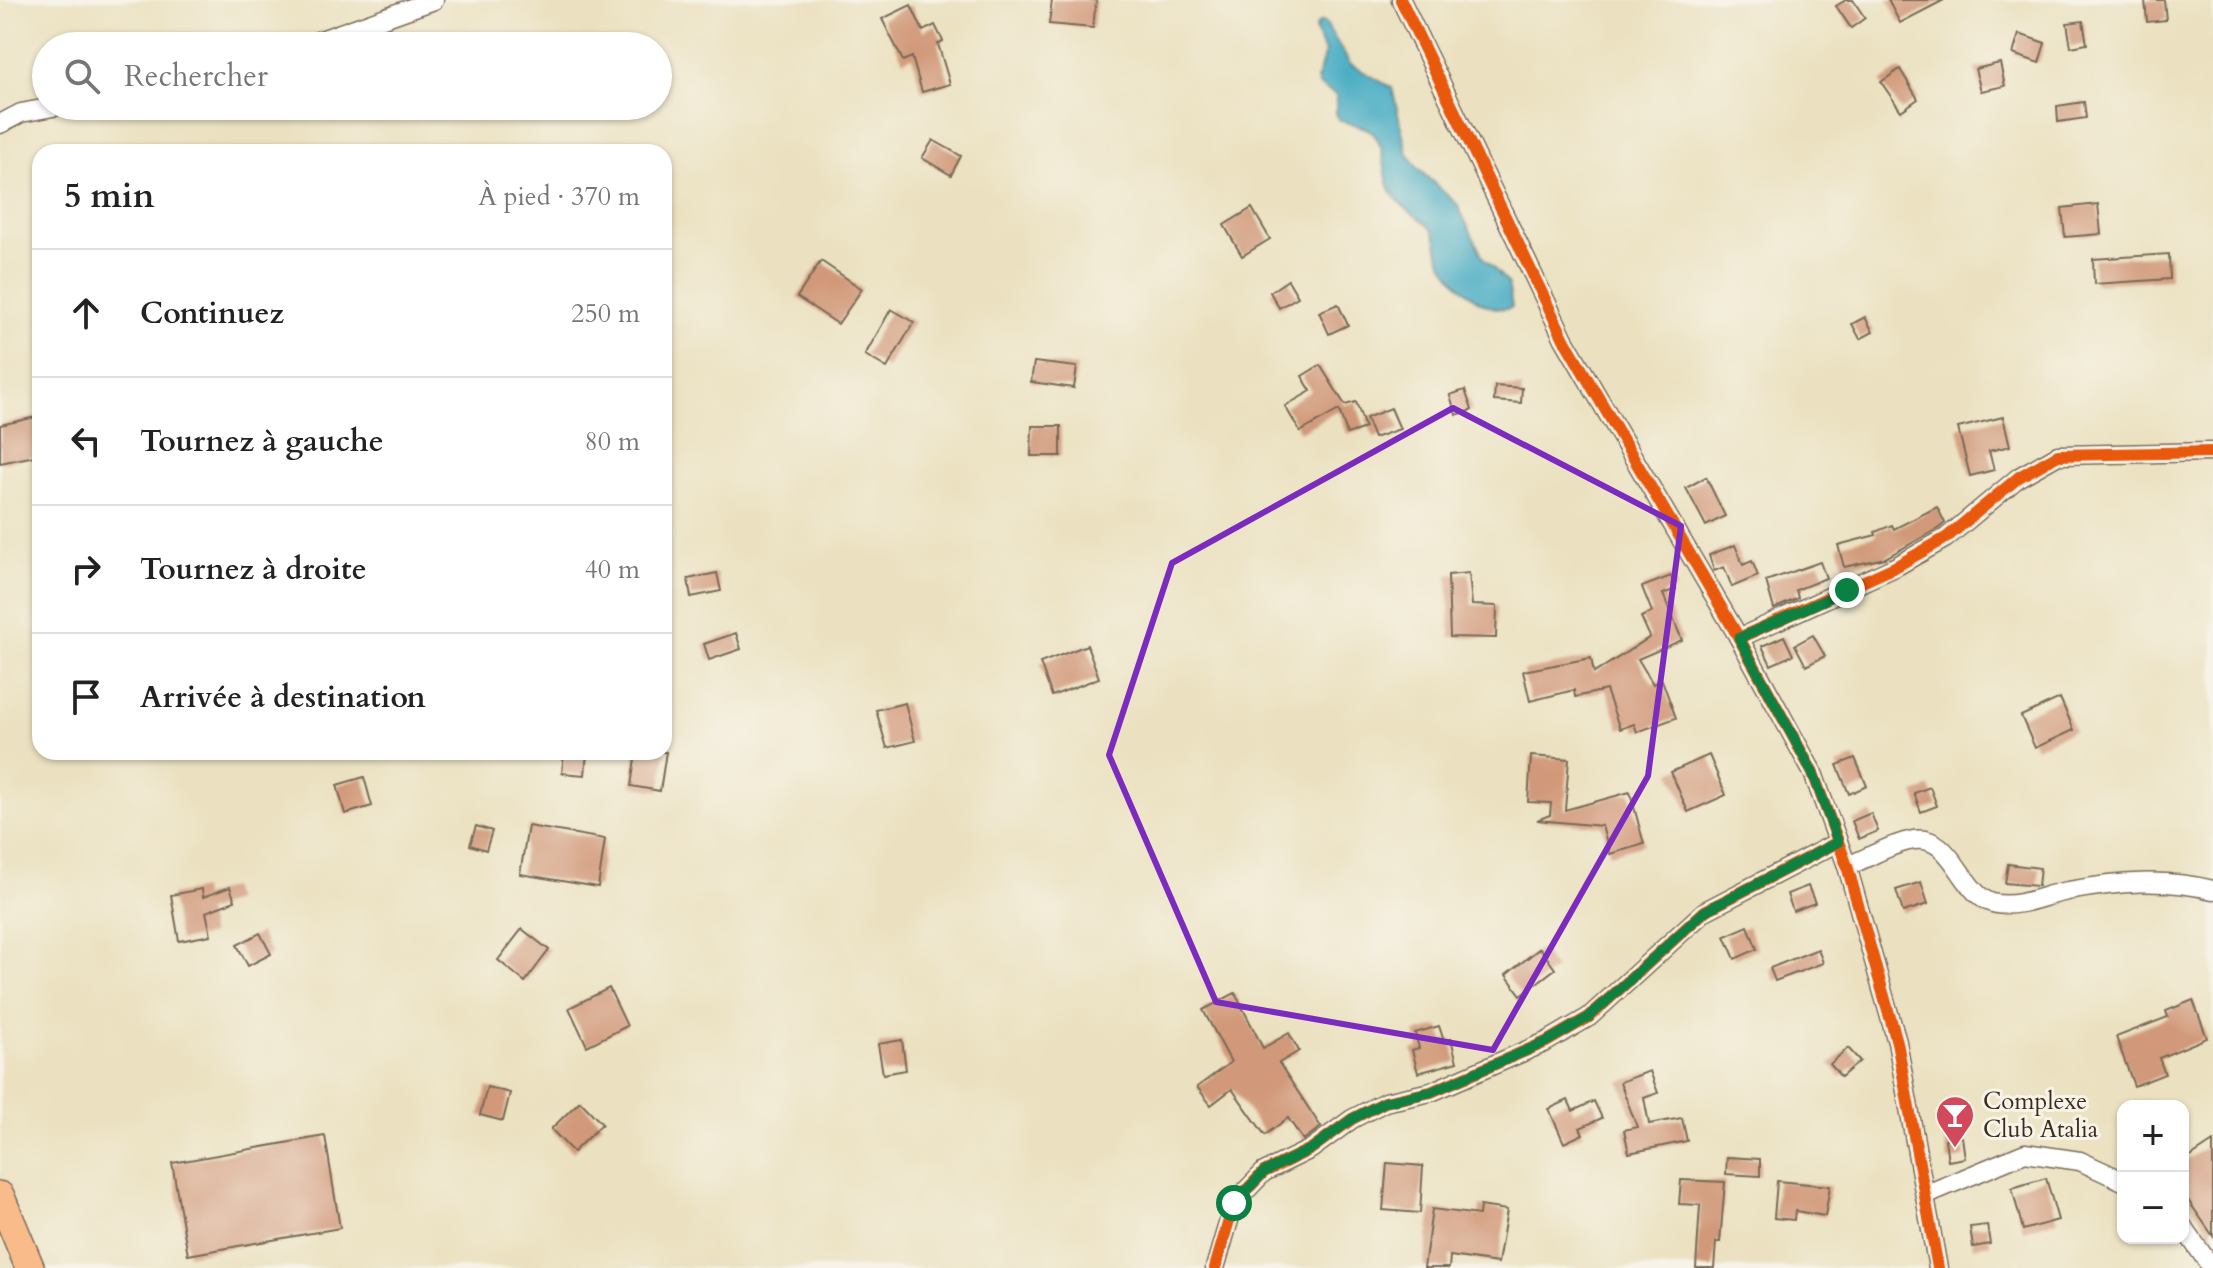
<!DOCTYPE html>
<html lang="fr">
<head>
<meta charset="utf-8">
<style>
  body { margin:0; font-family:Cardo,serif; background:#f2f2f2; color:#222 }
  .controls { position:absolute; right:24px; bottom:24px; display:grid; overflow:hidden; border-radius:16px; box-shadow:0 2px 6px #0004 }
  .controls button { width:72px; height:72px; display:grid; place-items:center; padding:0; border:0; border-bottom:2px solid #e0e0e0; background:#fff; color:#222; font:40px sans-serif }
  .stop { position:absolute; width:24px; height:24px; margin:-18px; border:6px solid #0b8043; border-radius:50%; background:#fff }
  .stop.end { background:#0b8043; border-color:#fff; box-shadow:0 2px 8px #0008 }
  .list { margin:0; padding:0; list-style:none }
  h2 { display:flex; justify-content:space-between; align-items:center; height:104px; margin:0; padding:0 32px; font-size:34px }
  h2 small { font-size:26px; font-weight:400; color:#767676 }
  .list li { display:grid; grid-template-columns:52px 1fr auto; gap:24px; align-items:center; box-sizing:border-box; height:128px; padding:0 32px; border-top:2px solid #e0e0e0 }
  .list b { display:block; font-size:30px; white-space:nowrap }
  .list em { font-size:26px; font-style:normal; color:#767676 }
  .icon { flex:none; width:44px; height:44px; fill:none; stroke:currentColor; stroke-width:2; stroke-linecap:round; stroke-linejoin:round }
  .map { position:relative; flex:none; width:2213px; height:1268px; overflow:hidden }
  .search { position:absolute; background:#fff; box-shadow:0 2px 6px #0004; left:32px; top:32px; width:640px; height:88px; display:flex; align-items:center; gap:20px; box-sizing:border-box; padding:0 28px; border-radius:44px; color:#767676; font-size:30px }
  .panel { position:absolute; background:#fff; box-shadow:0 2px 6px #0004; left:32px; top:144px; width:640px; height:616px; border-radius:24px }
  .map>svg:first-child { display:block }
</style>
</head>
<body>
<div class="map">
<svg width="2213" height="1268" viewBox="0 0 2213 1268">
  <rect width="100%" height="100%" fill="#f7f3e8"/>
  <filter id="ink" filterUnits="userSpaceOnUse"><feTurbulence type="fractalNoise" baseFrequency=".0125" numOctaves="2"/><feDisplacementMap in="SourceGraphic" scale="16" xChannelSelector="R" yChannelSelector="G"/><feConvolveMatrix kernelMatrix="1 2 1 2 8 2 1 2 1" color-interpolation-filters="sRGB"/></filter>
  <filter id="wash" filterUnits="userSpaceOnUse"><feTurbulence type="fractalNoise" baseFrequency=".006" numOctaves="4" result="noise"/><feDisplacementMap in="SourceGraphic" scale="32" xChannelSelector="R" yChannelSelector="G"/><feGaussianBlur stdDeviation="1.8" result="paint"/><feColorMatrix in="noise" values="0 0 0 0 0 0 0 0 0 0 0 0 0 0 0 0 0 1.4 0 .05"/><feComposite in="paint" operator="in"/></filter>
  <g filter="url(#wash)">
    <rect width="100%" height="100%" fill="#ebe1c0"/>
    <path fill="#43aac3" stroke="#3f6a70" stroke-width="2" d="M1319,22H1325L1350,64L1392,88L1407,152L1417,168L1457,204L1484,259L1508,283L1512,307C1486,318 1446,277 1439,253C1437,245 1438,237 1432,230C1418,214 1397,208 1389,186C1383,169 1386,148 1373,133C1366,125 1349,124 1339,120L1336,113V95L1319,85L1317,80L1325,52L1315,29Z"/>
    <g id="blocks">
      <g fill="#d19979">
        <polygon points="1052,0 1096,0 1093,28 1049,24"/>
        <polygon points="1846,0 1853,0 1865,18 1851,28 1836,6"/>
        <polygon points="1888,0 1944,0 1900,23"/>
        <polygon points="2145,0 2164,0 2166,20 2147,22"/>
        <polygon points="911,5 923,31 935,25 943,41 938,44 950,84 922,92 912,57 903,61 882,19"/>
        <polygon points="2083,21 2087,44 2071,47 2067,23"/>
        <polygon points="2019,34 2045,43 2039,63 2013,54"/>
        <polygon points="2000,63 2005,86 1981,91 1975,69"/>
        <polygon points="1900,69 1918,99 1901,111 1881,82"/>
        <polygon points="2084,102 2086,118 2058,122 2057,106"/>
        <polygon points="933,140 961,156 951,175 922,158"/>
        <polygon points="2098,204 2101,234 2065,237 2062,208"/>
        <polygon points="1252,208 1270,239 1242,256 1224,225"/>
        <polygon points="2169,254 2170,279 2094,284 2093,259"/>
        <polygon points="821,261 862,289 838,324 797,297"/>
        <polygon points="1288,280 1298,297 1279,308 1270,292"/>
        <polygon points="1338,304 1348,325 1329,334 1319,312"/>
        <polygon points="891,309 914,322 887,368 865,355"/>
        <polygon points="1865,317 1873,332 1860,339 1852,324"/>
        <polygon points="1034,362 1077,367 1074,388 1031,382"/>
        <polygon points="1320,365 1345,405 1356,402 1365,428 1347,434 1339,410 1300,432 1285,406 1311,391 1302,376"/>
        <polygon points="1495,386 1522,388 1521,403 1494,401"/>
        <polygon points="1465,390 1472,410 1456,415 1450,395"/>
        <polygon points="1391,408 1400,429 1374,438 1366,418"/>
        <polygon points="36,417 40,455 0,463 0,425"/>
        <polygon points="2003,417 2010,446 1989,451 1994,470 1970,476 1958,428"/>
        <polygon points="1032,426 1061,426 1061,456 1031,456"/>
        <polygon points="1706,477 1725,516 1706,526 1686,488"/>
        <polygon points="1937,507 1945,523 1939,528 1885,558 1844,567 1838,545 1876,535 1875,532 1892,525 1894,529"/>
        <polygon points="1735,545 1743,565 1752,561 1758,576 1732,587 1724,567 1714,571 1709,555"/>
        <polygon points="1820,562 1826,578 1796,590 1798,598 1774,609 1766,581"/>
        <polygon points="717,573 721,591 691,597 688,579"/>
        <polygon points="1469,573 1472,605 1497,606 1496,638 1450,637 1448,575"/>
        <polygon points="1671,576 1676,589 1663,594 1682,640 1638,659 1653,684 1662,680 1676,718 1637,732 1634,724 1620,729 1606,690 1575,697 1574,690 1530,701 1523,671 1591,658 1594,673 1650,637 1641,617 1652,612 1642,587"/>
        <polygon points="736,633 741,649 709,660 704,644"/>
        <polygon points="1813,635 1825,656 1806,666 1795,645"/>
        <polygon points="1784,636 1793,655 1771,665 1762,646"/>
        <polygon points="1087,645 1099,678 1052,696 1040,663"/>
        <polygon points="2060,698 2074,730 2035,748 2021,716"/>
        <polygon points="905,703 915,741 887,748 876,710"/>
        <polygon points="564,752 587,752 585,775 562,773"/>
        <polygon points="636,752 666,752 660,791 631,786"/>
        <polygon points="1709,755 1726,795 1688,812 1671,772"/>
        <polygon points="1531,756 1569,759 1565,810 1630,792 1644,844 1610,854 1602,826 1537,820 1550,815 1551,803 1528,802"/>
        <polygon points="1855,758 1867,786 1849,794 1837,765"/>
        <polygon points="364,777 372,806 345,814 337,785"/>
        <polygon points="1930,787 1937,806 1921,812 1914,793"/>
        <polygon points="1871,813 1878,831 1859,839 1852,821"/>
        <polygon points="476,826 492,831 486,850 470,845"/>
        <polygon points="528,826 605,839 598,887 520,874"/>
        <polygon points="2008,864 2040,868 2038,886 2005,883"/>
        <polygon points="1921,882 1928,904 1903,912 1896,890"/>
        <polygon points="1808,886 1815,903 1793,911 1787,894"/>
        <polygon points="230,887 235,901 206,912 211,935 179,941 171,895 202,889 203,897"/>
        <polygon points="1748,926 1757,949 1735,959 1725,936"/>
        <polygon points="522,929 549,950 525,982 498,960"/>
        <polygon points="260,933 271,954 248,966 237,945"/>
        <polygon points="1540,948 1555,969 1521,995 1506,975"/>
        <polygon points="1818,949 1823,963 1775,981 1770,968"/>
        <polygon points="609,988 627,1026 587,1046 569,1008"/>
        <polygon points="1235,993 1263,1048 1289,1033 1299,1051 1279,1063 1321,1127 1303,1140 1288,1118 1265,1135 1232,1089 1211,1105 1197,1087 1231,1062 1203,1010"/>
        <polygon points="2193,1000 2207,1038 2159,1058 2165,1074 2134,1086 2116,1037 2168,1017 2166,1011"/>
        <polygon points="1439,1026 1444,1041 1451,1039 1457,1062 1418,1073 1412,1050 1419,1048 1415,1033"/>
        <polygon points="902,1040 906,1070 883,1074 878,1044"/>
        <polygon points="1848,1048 1860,1061 1841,1077 1830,1064"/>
        <polygon points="1650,1071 1658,1093 1644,1098 1649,1124 1682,1118 1687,1141 1629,1153 1624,1130 1637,1127 1620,1082"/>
        <polygon points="487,1087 510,1093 503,1121 480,1115"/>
        <polygon points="1568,1100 1573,1111 1594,1101 1602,1118 1580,1128 1583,1134 1564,1143 1549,1109"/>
        <polygon points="580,1101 602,1124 573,1152 551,1129"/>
        <polygon points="325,1136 340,1228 188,1255 172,1163"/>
        <polygon points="1962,1137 1965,1158 1948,1161 1945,1139"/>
        <polygon points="2213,1142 2213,1236 2183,1193 2183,1162"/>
        <polygon points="1727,1157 1760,1159 1760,1176 1726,1174"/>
        <polygon points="1387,1163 1423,1166 1420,1213 1383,1210"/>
        <polygon points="2046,1178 2058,1220 2023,1230 2012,1188"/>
        <polygon points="1681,1180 1725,1182 1720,1242 1716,1242 1714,1268 1696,1268 1700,1205 1679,1204"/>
        <polygon points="1777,1181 1830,1186 1825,1216 1795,1211 1794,1220 1774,1218"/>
        <polygon points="1480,1206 1507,1210 1498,1263 1450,1256 1449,1268 1424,1268 1432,1209 1479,1215"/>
        <polygon points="1987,1225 1990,1244 1973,1247 1970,1227"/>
      </g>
    </g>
  </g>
  <g filter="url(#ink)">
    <use href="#blocks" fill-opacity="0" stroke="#796a57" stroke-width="2"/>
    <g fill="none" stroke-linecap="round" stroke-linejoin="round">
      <defs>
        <g id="minor">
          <polyline points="1401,0 1564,339 1739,638 1813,773 1847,866 1897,1042 1938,1268"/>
          <polyline points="304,46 434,0"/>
          <polyline points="0,124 21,113 58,106"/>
          <polyline points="1739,638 1895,567 1946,538 2019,477 2058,455 2213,452"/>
          <path d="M1847,866C1867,859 1888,845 1909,841C1955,829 1960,899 1997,904C2024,907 2043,895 2068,891C2117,882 2165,878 2213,890"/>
          <polyline points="1927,1194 2025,1153 2080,1161 2123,1181"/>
          <polyline points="2183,1227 2212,1268"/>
          <polyline points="1215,1268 1234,1203 1264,1172 1311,1149 1352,1119 1385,1102 1431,1092 1546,1042 1589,1017 1705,911 1838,842"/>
        </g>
        <polyline id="highway" points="0,1196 30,1268"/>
      </defs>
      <use href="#minor" stroke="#796a57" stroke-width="21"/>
      <use href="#highway" stroke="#796a57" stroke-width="31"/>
      <use href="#minor" stroke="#fff" stroke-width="18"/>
      <use href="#highway" stroke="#fabb8b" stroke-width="28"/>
      <defs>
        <g id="cycleway">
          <polyline points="1401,0 1564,339 1739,638 1813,773 1847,866 1897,1042 1938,1268"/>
          <polyline points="1739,638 1895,567 1946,538 2019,477 2058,455 2213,452"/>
          <polyline points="1215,1268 1234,1203 1264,1172 1311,1149 1352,1119 1385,1102 1431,1092 1546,1042 1589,1017 1705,911 1838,842"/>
        </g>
      </defs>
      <use href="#cycleway" stroke="#f7f3e8" stroke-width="17"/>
      <use href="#cycleway" stroke="#e8590c" stroke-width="12"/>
    </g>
  </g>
  <g fill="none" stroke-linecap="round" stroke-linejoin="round" filter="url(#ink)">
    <polyline stroke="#0b8043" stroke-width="10" points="1234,1203 1264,1172 1311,1149 1352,1119 1385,1102 1431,1092 1546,1042 1589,1017 1705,911 1838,842 1813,773 1739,638 1847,590"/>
  </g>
  <path fill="none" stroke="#7b2cbf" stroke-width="6" stroke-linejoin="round" d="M1453,408L1681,526L1648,776L1493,1050L1216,1002L1109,755L1172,563Z"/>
  <defs>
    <symbol id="bar-pin" viewBox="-11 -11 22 30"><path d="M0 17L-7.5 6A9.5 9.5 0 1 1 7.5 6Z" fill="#d1495b" stroke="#f7f3e8"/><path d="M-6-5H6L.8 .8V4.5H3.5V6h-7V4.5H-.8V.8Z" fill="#fff"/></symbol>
  </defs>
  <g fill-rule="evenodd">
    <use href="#bar-pin" x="1933" y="1093" width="44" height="60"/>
  </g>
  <g text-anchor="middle" stroke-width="6" stroke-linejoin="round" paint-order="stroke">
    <g font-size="24" fill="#3b2a1e" stroke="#f7f3e8" text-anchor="start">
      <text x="1983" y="1109">Complexe<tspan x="1983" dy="28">Club Atalia</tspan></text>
    </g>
  </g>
</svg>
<div class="controls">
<button>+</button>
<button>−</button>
</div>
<div class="stop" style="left:1234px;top:1203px"></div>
<div class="stop end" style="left:1847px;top:590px"></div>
<div class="search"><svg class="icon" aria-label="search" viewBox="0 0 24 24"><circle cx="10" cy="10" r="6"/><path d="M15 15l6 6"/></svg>Rechercher</div>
<section class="panel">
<h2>5 min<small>À pied · 370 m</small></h2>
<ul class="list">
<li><svg class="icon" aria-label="ahead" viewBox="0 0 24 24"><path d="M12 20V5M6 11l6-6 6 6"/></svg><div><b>Continuez</b></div><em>250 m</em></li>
<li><svg class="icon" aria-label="left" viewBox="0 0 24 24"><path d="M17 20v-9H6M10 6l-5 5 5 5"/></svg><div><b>Tournez à gauche</b></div><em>80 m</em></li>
<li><svg class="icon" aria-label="right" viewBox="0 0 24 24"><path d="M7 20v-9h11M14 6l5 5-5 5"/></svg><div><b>Tournez à droite</b></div><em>40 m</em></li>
<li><svg class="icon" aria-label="arrive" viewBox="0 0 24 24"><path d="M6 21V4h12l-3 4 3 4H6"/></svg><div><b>Arrivée à destination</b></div></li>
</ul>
</section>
</div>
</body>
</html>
